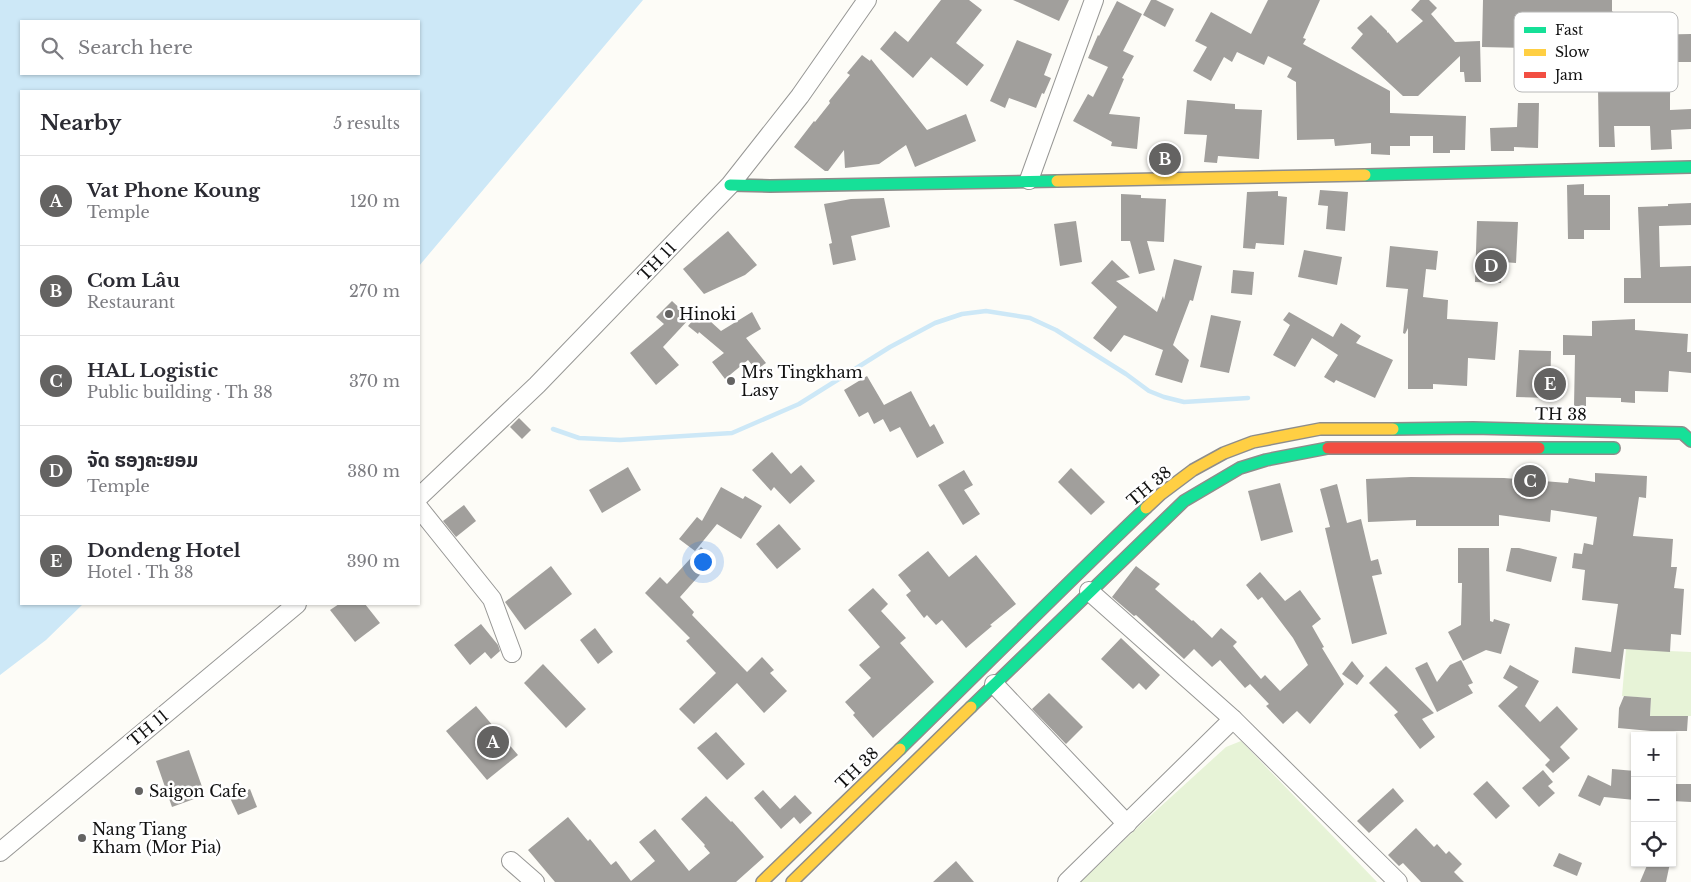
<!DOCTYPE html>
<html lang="en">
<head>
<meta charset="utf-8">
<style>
  body { margin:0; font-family:"Libre Baskerville","Noto Sans Lao",serif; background:#f2f2f3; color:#2b2b33 }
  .controls { position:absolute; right:15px; bottom:15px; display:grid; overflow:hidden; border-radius:0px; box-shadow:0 1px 4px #0004 }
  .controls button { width:45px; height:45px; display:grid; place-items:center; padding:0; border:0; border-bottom:1px solid #e1e1e2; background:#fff; color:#2b2b33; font:25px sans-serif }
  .you { position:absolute; left:702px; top:561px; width:18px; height:18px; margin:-12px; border:4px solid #fff; border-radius:50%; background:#1a73e8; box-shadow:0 0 0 8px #1a73e833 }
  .badge { display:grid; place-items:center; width:32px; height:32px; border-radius:50%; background:#646362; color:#fff; font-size:16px; font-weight:700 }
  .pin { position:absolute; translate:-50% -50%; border:2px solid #fff; box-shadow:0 1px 5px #0006 }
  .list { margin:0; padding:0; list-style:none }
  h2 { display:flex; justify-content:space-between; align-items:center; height:65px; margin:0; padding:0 20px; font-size:21px }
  h2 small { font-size:16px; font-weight:400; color:#7c7c81 }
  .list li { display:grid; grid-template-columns:32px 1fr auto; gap:15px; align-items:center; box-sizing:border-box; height:90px; padding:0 20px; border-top:1px solid #e1e1e2 }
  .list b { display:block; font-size:19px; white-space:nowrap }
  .list p { margin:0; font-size:16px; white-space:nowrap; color:#7c7c81 }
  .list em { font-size:16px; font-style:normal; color:#7c7c81 }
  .icon { flex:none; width:28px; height:28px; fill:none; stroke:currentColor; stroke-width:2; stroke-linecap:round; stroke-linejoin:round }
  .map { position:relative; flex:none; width:1691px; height:882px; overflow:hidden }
  .search { position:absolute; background:#fff; box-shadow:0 1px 4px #0004; left:20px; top:20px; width:400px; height:55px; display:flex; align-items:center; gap:12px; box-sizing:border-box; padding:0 18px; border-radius:0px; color:#7c7c81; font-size:19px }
  .panel { position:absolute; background:#fff; box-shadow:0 1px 4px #0004; left:20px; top:90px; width:400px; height:515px; border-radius:0px }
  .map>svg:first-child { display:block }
</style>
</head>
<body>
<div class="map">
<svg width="1691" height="882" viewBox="0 0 1691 882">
  <rect width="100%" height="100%" fill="#fdfcf7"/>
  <g fill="#e7f3d7">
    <polygon points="1626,649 1691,652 1691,716 1650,717 1651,698 1622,696"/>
    <polygon points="1241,741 1377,882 1081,882 1138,827 1226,747"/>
  </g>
  <path fill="#cde8f7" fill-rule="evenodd" d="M0,0H643L419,266V91H21V604H83L46,640L0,675ZM21,21H419V74H21Z"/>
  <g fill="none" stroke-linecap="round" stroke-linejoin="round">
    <polyline stroke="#cde8f7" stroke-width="4.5" points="553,429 579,438 620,440 732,433 799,404 890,347 935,323 962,314 986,311 1030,318 1056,330 1126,374 1149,391 1164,397 1184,402 1248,398"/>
  </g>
  <g fill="#a19f9c">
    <polygon points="941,0 969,0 982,10 956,43 984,65 967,86 931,57 913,78 880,49 895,31 908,42"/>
    <polygon points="1013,0 1069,0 1059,21"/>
    <polygon points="1151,0 1156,0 1174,9 1165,27 1143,15"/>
    <polygon points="1268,0 1320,0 1303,38 1306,39 1303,44 1390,91 1390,113 1466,116 1465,150 1450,150 1450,153 1433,153 1433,136 1410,136 1410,146 1390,146 1390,155 1371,154 1371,143 1335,146 1334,139 1297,140 1296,82 1287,77 1292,68 1268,56 1264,65 1237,52 1232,62 1224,57 1211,81 1193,71 1207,47 1195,41 1211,12 1251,34"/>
    <polygon points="1420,0 1429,0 1437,8 1431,14 1455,42 1480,41 1481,82 1465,82 1464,72 1460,72 1460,56 1418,96 1403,96 1351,48 1363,34 1357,28 1371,15 1387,31 1387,33 1388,32 1397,43 1423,21 1411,10"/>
    <polygon points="1483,0 1612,0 1612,11 1613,12 1612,34 1610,34 1609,65 1641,65 1641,35 1691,34 1691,62 1671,62 1670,97 1670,110 1691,109 1691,129 1671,130 1672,149 1651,150 1650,126 1614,126 1615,147 1599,147 1598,88 1579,88 1580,76 1560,75 1563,24 1559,24 1559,21 1527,20 1527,48 1482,47"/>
    <polygon points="1117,1 1142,14 1123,51 1134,56 1122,78 1124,79 1109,114 1140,117 1137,149 1111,146 1112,142 1073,121 1088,94 1093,97 1108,67 1088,58 1098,35 1099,36"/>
    <polygon points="1017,40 1052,54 1044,75 1051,78 1044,94 1042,93 1036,108 1009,98 1005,108 990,101"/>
    <polygon points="862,55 870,61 871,59 927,130 966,114 976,141 915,167 906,145 879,164 845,168 844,150 828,171 825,171 794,147 814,121 815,122 830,103 829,101 850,75 847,73"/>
    <polygon points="1187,100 1235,104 1235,109 1262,110 1259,159 1218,156 1217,163 1204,162 1207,135 1184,134"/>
    <polygon points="1518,103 1539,103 1538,148 1514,147 1514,151 1491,151 1490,128 1517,127"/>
    <polygon points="1584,184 1584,195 1610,195 1610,230 1584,230 1584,239 1568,239 1567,185"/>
    <polygon points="1320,190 1348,192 1345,231 1326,229 1328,206 1318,205"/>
    <polygon points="1278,191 1278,196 1287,197 1284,245 1256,243 1255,249 1243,248 1247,192"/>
    <polygon points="1121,194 1141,195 1141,198 1166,199 1164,242 1147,241 1155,270 1139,274 1130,241 1121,241"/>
    <polygon points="884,198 890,227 851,236 856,260 833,265 829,244 832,243 824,204 851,199"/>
    <polygon points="1691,203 1691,225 1659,226 1660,267 1691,266 1691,303 1624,303 1624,278 1641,278 1638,207 1668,206 1668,204"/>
    <polygon points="1076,221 1082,262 1060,266 1054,224"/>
    <polygon points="1477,221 1518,222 1516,263 1503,262 1501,283 1475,282"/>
    <polygon points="728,231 757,265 745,275 704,294 683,269"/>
    <polygon points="1390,246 1438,251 1436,270 1426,269 1423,297 1448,300 1447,319 1498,322 1495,360 1468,358 1467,386 1433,384 1433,389 1408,389 1408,328 1405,334 1403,333 1408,289 1386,287"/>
    <polygon points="1304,250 1342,257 1337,285 1298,277"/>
    <polygon points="1174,259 1202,266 1193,301 1190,300 1173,345 1189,360 1182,383 1155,375 1163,350 1124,335 1111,352 1093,338 1117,307 1091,283 1112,260 1130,277 1116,281 1157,312 1163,296 1164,300"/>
    <polygon points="1233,270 1254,272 1252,295 1231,293"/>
    <polygon points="672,301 690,318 663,347 679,365 656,385 630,353 664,324 656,317"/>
    <polygon points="700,312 721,331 752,312 761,329 746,338 766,363 756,370 748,360 725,379 712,362 724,353 699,332 698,334 688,326"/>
    <polygon points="1289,312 1333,337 1341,323 1361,336 1356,343 1393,360 1375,398 1336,380 1334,383 1324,377 1338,355 1312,338 1295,367 1273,355 1290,325 1283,320"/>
    <polygon points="1211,315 1241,321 1229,373 1200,367"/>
    <polygon points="1635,319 1635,330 1688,334 1687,352 1691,352 1691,373 1669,371 1668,392 1635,391 1635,403 1621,402 1621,398 1586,397 1586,406 1574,406 1575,355 1563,355 1563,335 1592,336 1592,321"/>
    <polygon points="1519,350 1551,351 1550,398 1516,397"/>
    <polygon points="867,376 884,405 911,391 930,427 934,424 944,443 917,458 900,427 890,432 883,419 874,424 868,412 859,417 844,390"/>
    <polygon points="519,418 531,430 522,439 510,427"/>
    <polygon points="772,452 791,474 801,465 815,481 790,504 774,487 771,491 752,470"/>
    <polygon points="628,467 641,490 602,513 589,490"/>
    <polygon points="1071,468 1105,502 1091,515 1058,482"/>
    <polygon points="964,470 973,485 964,490 980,514 963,525 938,485"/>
    <polygon points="1595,473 1647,476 1646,498 1639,497 1633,536 1673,539 1671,567 1677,567 1674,588 1684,589 1681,635 1671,634 1670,652 1624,649 1620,679 1572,673 1575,647 1611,652 1618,604 1582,600 1585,570 1572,568 1574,553 1582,554 1584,543 1593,545 1597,517 1551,510 1550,522 1499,515 1499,526 1416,526 1416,520 1368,522 1366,479 1411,477 1504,478 1568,483 1569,478 1595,482"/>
    <polygon points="1280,483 1293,532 1261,541 1248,491"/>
    <polygon points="1337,484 1347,523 1361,519 1371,561 1378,559 1382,574 1372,576 1387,634 1352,644 1325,528 1330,527 1320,489"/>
    <polygon points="721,487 743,499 745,496 762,506 741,539 717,524 695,551 679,539 697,517 702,521"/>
    <polygon points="464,505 476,521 456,537 443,521"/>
    <polygon points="779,524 801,549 777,569 756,544"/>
    <polygon points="701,547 714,559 680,597 694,612 692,615 747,672 762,657 774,670 770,673 787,691 764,713 737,683 694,724 679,709 716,673 686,641 690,638 645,593 660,577 667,584"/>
    <polygon points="1458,548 1489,548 1490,621 1493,622 1494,619 1510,624 1501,654 1486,650 1463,661 1448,632 1461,625 1462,583 1458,583"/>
    <polygon points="1511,548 1519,548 1557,557 1551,582 1506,571"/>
    <polygon points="928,551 949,577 976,555 1016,604 990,625 992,626 966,648 942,620 936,625 927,615 924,618 906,595 911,591 898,575"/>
    <polygon points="551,566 572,594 525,630 505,602"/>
    <polygon points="1136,566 1160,584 1155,589 1192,621 1193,620 1212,638 1221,628 1237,642 1233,646 1261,679 1265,675 1280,691 1308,665 1293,638 1262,597 1258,600 1246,585 1260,572 1285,601 1300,590 1321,619 1312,626 1324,647 1322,648 1344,684 1310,724 1297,711 1283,724 1266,706 1269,704 1250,684 1245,688 1220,660 1212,667 1194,649 1184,659 1136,615 1134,616 1112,597"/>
    <polygon points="873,588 888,604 881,611 906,638 900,643 934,682 873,738 853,715 855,713 845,702 871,678 859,665 880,647 848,610"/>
    <polygon points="339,604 365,604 380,623 355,642 330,610"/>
    <polygon points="481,624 498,645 500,651 491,659 485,652 470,665 454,645"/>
    <polygon points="595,628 613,652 598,664 580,640"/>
    <polygon points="1121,638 1160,675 1146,690 1139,683 1133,689 1101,659"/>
    <polygon points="1461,660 1473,683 1468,685 1473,693 1437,712 1415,668 1427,662 1437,682 1450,665"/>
    <polygon points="1352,661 1364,676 1357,685 1342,674"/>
    <polygon points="543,664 586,709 566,728 524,683"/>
    <polygon points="1510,665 1539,681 1525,706 1540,722 1557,706 1578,729 1560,747 1570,758 1553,773 1545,765 1550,760 1498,706 1518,687 1503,678"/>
    <polygon points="1386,666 1434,713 1422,719 1435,737 1420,749 1394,715 1398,712 1369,683"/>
    <polygon points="1049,693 1083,727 1066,744 1032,709"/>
    <polygon points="1624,696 1651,698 1650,716 1688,716 1687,731 1651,731 1618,728 1619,708"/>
    <polygon points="476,706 518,755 487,780 446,731"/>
    <polygon points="716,732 745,764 727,780 697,748"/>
    <polygon points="189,750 205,795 172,807 156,761"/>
    <polygon points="1612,769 1635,771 1635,800 1604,797 1600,806 1578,796 1588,775 1611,786"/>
    <polygon points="1543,770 1553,782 1548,786 1555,793 1539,807 1522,788"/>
    <polygon points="1487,781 1510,806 1496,819 1473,794"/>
    <polygon points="1672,784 1691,784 1691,802 1672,801"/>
    <polygon points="1393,788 1404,801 1369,833 1357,821"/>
    <polygon points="250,789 257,807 238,815 230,798"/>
    <polygon points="763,790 780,809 795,795 812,813 800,824 794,817 781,829 754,798"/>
    <polygon points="706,796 731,822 732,821 764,857 736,882 555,882 528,850 568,817 588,841 590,839 611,865 616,861 631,881 655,861 639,842 655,829 689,871 710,853 704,846 705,845 681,819"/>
    <polygon points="1416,828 1434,847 1437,844 1446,854 1449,851 1462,864 1454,872 1464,882 1421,882 1403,863 1399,866 1388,855"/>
    <polygon points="1559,853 1582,863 1577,876 1553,866"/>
    <polygon points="956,861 974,882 933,882"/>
    <polygon points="1648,863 1670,863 1666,882 1640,882"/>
  </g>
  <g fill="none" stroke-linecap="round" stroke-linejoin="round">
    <defs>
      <g id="street">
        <polyline points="1029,180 1094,0"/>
        <polyline points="419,497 537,385 730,185 800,96 867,0"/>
        <polyline points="419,508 492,599 512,653"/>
        <polyline points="1089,591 1233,719 1398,882"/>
        <polyline points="994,684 1127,824"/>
        <polyline points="0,852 297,604"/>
        <polyline points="511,861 535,882"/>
        <polyline points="1067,882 1233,719"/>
      </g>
      <g id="fast">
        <polyline points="1365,175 1691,167"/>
        <polyline points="730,185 770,186 1057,181"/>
        <polyline points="1393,429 1473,428 1682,433 1691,441"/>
        <polyline points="1539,448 1614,448"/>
        <polyline points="971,707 1184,501 1240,468 1266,460 1328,448"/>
        <path d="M900,749C982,669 1063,587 1146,508"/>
      </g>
      <g id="slow">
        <polyline points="1057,181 1365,175"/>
        <polyline points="1146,508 1161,494 1193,470 1224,453 1253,442 1320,429 1393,429"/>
        <polyline points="762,882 900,749"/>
        <polyline points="792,882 971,707"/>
      </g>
      <polyline id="jam" points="1328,448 1539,448"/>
    </defs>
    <use href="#street" stroke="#979795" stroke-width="20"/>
    <use href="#fast" stroke="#8e8d8b" stroke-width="14"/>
    <use href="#slow" stroke="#8e8d8b" stroke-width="14"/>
    <use href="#jam" stroke="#8e8d8b" stroke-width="14"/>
    <use href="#street" stroke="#fffffe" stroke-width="18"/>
    <use href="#fast" stroke="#16e098" stroke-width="11"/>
    <use href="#slow" stroke="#ffcf43" stroke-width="11"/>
    <use href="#jam" stroke="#f24e42" stroke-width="11"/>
  </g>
  <g fill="#646362" stroke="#fff" stroke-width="2">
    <circle cx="669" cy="314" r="5"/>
    <circle cx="731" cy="381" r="5"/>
    <circle cx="139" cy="791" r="5"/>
    <circle cx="82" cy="838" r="5"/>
  </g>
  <g text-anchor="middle" stroke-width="5" stroke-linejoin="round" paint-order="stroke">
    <g font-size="16" fill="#111" stroke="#fff">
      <text transform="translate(657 261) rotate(-46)" y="6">TH 11</text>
      <text transform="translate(1561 414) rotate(1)" y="6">TH 38</text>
      <text transform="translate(1149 486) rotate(-40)" y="6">TH 38</text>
      <text transform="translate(148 728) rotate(-40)" y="6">TH 11</text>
      <text transform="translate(857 768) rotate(-44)" y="6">TH 38</text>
    </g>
    <g font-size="16" fill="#111" stroke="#fff" text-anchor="start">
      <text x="679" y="320">Hinoki</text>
      <text x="741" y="378">Mrs Tingkham<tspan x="741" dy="18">Lasy</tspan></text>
      <text x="149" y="797">Saigon Cafe</text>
      <text x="92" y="835">Nang Tiang<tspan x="92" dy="18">Kham (Mor Pia)</tspan></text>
    </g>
  </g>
  <rect x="1514" y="12" width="164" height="80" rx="8" fill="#fff" stroke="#b8b8b8" stroke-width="1"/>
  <rect x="1524" y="27" width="22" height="6" fill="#16e098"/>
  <rect x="1524" y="49" width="22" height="7" fill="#ffcf43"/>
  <rect x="1524" y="72" width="22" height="6" fill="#f24e42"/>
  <g font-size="14" fill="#111">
    <text x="1555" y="35">Fast</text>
    <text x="1555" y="57">Slow</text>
    <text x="1555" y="80">Jam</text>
  </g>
</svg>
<div class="controls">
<button>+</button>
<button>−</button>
<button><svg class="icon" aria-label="locate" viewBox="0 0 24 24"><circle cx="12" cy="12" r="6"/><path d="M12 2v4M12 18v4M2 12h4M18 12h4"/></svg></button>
</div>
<div class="you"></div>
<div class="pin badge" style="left:493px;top:742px">A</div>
<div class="pin badge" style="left:1165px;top:159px">B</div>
<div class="pin badge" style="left:1530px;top:481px">C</div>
<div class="pin badge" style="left:1491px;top:266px">D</div>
<div class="pin badge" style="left:1550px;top:384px">E</div>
<div class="search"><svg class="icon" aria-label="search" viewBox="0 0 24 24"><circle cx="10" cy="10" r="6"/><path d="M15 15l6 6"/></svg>Search here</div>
<section class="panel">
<h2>Nearby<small>5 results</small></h2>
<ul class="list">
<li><span class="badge">A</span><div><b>Vat Phone Koung</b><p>Temple</p></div><em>120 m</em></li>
<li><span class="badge">B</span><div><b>Com Lâu</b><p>Restaurant</p></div><em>270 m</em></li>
<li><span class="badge">C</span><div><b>HAL Logistic</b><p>Public building · Th 38</p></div><em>370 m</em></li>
<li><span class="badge">D</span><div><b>ຈັດ ຮອງຄະຍອມ</b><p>Temple</p></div><em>380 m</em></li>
<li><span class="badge">E</span><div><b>Dondeng Hotel</b><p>Hotel · Th 38</p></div><em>390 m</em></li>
</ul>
</section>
</div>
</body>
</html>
